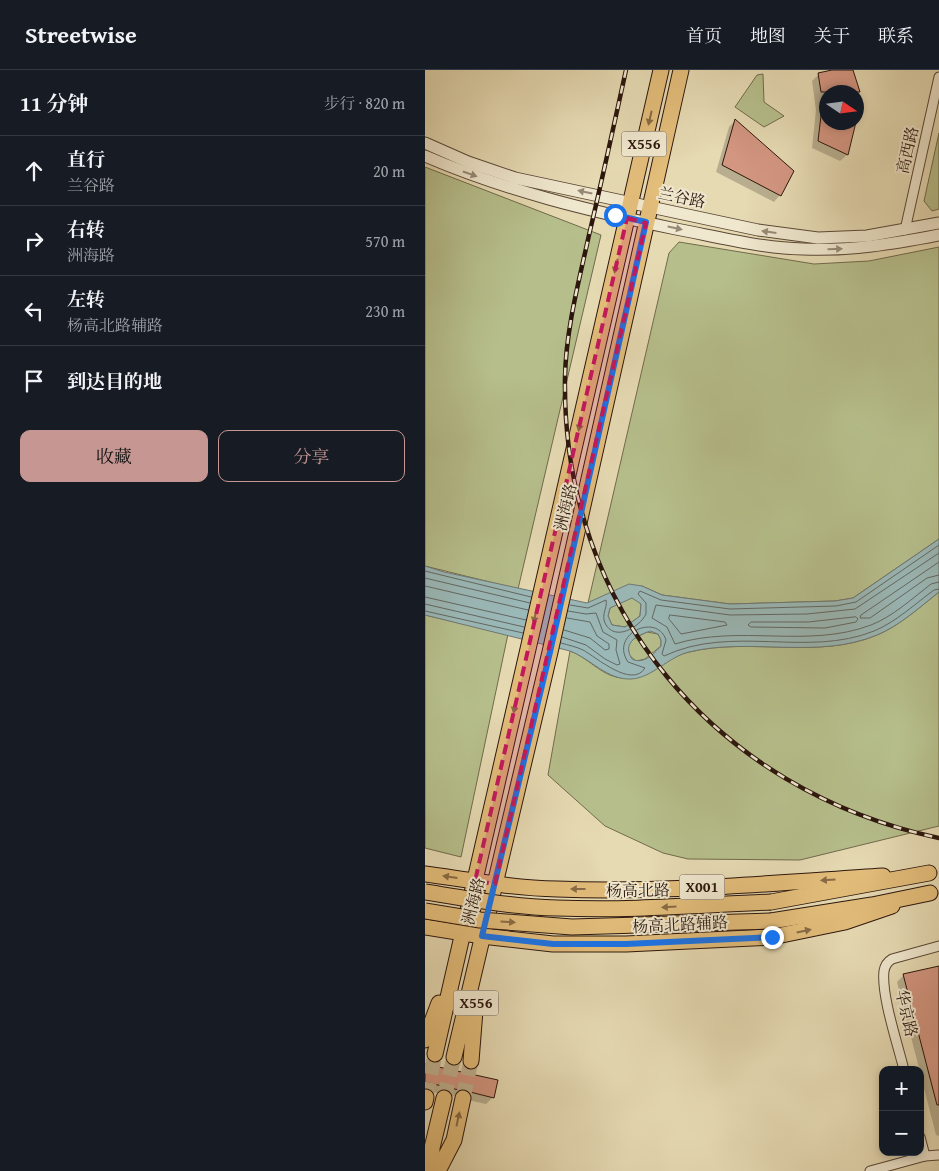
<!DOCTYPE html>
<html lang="zh">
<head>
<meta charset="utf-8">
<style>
  body { margin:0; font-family:"Gentium Book Plus","Noto Serif SC",serif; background:#20242c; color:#f1f3f6 }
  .controls { position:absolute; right:15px; bottom:15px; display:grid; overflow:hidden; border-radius:10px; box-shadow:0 2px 8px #0003 }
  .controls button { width:45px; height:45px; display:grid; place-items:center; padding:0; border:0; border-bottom:1px solid #363941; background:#171b24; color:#f1f3f6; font:25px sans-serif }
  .compass { position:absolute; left:394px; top:15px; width:45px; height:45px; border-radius:50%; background:#171b24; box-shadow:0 2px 8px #0003; rotate:103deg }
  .stop { position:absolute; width:15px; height:15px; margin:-11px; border:4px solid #1a73e8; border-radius:50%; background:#fff }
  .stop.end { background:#1a73e8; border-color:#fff; box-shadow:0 1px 5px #0008 }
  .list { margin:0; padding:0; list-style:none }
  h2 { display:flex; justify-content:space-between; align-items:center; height:65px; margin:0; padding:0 20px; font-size:21px }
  h2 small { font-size:16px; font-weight:400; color:#9ea1a6 }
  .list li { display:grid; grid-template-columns:32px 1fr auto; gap:15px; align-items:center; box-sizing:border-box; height:70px; padding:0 20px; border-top:1px solid #363941 }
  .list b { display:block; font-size:19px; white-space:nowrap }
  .list p { margin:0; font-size:16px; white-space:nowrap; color:#9ea1a6 }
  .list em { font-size:16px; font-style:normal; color:#9ea1a6 }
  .actions { display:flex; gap:10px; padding:15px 20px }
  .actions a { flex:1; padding:11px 0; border:1px solid #c59692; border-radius:10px; text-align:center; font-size:18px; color:#c59692 }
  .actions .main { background:#c59692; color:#111 }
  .icon { flex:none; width:28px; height:28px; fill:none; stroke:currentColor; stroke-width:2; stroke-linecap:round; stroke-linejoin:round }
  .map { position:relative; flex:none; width:514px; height:1101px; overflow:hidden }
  header { display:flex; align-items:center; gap:30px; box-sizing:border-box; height:70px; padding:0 25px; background:#171b24; border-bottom:1px solid #363941 }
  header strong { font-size:24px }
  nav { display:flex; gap:28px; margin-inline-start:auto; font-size:18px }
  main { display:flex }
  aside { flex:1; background:#171b24 }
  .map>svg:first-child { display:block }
</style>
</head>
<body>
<header>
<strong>Streetwise</strong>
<nav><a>首页</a><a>地图</a><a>关于</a><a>联系</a></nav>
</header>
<main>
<aside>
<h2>11 分钟<small>步行 · 820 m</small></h2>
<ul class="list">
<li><svg class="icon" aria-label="ahead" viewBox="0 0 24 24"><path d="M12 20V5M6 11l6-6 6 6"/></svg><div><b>直行</b><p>兰谷路</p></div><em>20 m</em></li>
<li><svg class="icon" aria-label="right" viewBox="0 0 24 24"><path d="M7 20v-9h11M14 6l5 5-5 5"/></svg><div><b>右转</b><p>洲海路</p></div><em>570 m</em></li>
<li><svg class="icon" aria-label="left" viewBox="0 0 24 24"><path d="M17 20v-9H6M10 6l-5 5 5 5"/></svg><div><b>左转</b><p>杨高北路辅路</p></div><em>230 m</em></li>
<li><svg class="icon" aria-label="arrive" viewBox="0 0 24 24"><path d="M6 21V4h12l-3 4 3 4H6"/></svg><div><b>到达目的地</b></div></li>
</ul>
<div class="actions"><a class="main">收藏</a><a>分享</a></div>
</aside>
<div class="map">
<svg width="514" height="1101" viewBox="0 0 514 1101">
  <rect width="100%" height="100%" fill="#e6dab3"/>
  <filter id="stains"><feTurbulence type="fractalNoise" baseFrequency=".004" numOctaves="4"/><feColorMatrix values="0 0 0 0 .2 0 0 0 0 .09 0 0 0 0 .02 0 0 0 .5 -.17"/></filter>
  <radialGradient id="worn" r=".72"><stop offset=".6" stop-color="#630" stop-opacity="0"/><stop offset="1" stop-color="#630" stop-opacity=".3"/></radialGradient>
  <g fill="#b6bf8c" stroke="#716a4c">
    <polygon points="338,4 339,32 359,46 339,57 310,37 332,5"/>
    <polygon points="514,63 514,139 507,141 499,131"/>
    <polygon points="0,97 176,165 93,519 0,496"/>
    <polygon points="254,172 389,194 444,191 514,177 514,469 428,528 410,531 305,534 237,525 217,516 163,533 244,183"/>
    <path d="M514,522V756L375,790L263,789L238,783L180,756L123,705L145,581C162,587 174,603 191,607C224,614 236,588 264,582C326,567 392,590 452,565C474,556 495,537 514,522Z"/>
    <polygon points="203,528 210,528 216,534 215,546 200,557 187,555 183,546 185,538"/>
    <polygon points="0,545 83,564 36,787 0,778"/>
    <polygon points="222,562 233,564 236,570 236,576 220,589 211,591 204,585 203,574 206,570"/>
  </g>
  <path fill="#9ab8b7" stroke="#6e7773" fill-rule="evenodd" d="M514,469V522C495,537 474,556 452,565C392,590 325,567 264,582C243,587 227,608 206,609C182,610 166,589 145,581L0,545V496L19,502L162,533L204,514L217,516L237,525L305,534L410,531L428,528ZM207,528L216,534L215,546L200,557L187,555L183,546L185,538ZM225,561L233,564L236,570V576C229,584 218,595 207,589C197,573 211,566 225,561Z"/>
  <g fill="#0003">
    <polygon points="414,0 427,0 436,31 432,47 432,22 402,22 402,52 430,52 422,85 415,91 387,78 391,40 387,11 394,4"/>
    <polygon points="310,51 355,125 349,132 291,102 304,57"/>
    <polygon points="514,897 514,1066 511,1065 472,912 479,905"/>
    <polygon points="0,995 68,1027 61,1034 38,1029 33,1025 26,1026 0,1020"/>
  </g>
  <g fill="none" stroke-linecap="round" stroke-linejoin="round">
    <g stroke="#636762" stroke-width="1">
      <path d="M514,483L430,539L382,544L305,545L231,535L227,548L242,557L250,574C314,554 383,579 446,555C467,547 488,528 506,514L514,512"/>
      <polyline points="514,492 436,545 435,548 445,548 502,508 514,505"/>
      <polyline points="0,501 106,527"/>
      <polyline points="0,508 105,533"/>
      <polyline points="0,516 103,540"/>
      <polyline points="0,527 101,550"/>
      <polyline points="0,534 99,557"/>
      <path d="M145,535L163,538L181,530C183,537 176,544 180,553C189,572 214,558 221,544V533L213,524L215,521L236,530L305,539L411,536L431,532L514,475"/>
      <polyline points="0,541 98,563"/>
      <polygon points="245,545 300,552 302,555 256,564 244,549"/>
      <polygon points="431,547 433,549 431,552 400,558 326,557 323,555 326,552 383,552"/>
      <polyline points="139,560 165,568 180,580 184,579 184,574 172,566 165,552 142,548"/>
      <polyline points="137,567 161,575 180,589 192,595 195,594 191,580 192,570 178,562 171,543 161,544 143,541"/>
      <path d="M136,573C143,575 152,577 158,580C171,587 207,619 220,598L203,592C184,564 232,542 241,570L237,584L239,586C307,554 382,588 449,561C471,552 491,533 509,520L514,519"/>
    </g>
  </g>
  <g fill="#d39681" stroke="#2c160d">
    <polygon points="407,0 428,0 435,22 396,22 393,3"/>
    <polygon points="397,37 402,37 402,52 431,52 423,85 393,71"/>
    <polygon points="310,49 369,101 356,126 297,95"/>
    <polygon points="514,896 514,1035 512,1035 478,904"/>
    <polygon points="0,994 73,1010 69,1028 45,1022 40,1019 34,1020 0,1012"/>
  </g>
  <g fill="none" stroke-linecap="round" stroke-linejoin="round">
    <g stroke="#c1b392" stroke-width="15" stroke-dasharray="15 8" stroke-linecap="butt">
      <polyline points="1,1027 10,984"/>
      <polyline points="19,1028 29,987"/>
      <polyline points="38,1028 46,991"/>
    </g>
    <defs>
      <g id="minor">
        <polyline points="480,160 514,7"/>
        <path d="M479,1000C473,975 456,925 459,901C460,895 462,892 467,889L514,876"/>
        <polyline points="495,1067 500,1086"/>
        <polyline points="445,1101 500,1086 514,1085"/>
      </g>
      <g id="tertiary">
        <polyline points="0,73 43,92 90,108 333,160 393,168 442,166 514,153"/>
        <path d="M0,86C81,121 165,141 251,159C293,167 336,178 378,179C425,181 468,174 514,165"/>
      </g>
      <g id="primary">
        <path d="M0,804C44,810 88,818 132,819C240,823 350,813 458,806"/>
        <polyline points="0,857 57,866 128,874 201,874 347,867 420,852 467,836"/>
        <polyline points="0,970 14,933"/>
        <polyline points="10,984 236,0"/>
        <polyline points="29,987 125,582 256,0"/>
        <polyline points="46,991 51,928"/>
        <polyline points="0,1032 1,1027"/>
        <polyline points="7,1101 7,1078 19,1028"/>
        <polyline points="13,1101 29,1070 38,1028"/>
      </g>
      <g id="trunk">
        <polyline points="346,832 504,803"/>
        <polyline points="346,851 447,835 505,823"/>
      </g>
    </defs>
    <use href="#minor" stroke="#5a4736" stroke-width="11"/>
    <use href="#tertiary" stroke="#5a4736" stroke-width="13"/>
    <use href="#primary" stroke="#2c160d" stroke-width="17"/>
    <use href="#trunk" stroke="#2c160d" stroke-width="17"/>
    <use href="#minor" stroke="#efe7ce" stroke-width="9"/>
    <use href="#tertiary" stroke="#efe7ce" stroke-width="11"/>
    <use href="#primary" stroke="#e3bd7a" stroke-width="15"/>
    <use href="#trunk" stroke="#e3bd7a" stroke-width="15"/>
    <defs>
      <path id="rail" d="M201,0C189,55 177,110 164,165C154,211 141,259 140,307C136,538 291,721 514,768"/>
    </defs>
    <use href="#rail" stroke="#2c160d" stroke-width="4.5"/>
    <use href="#rail" stroke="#efe7ce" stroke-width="2.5" stroke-dasharray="8" stroke-linecap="butt"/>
    <defs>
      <g id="trunk-bridge">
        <path d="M0,822C44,829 88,837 132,838C203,841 275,835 346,832"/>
        <polyline points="0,841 55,850 147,857 346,851"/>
      </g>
    </defs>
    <use href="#trunk-bridge" stroke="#2c160d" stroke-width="17" stroke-linecap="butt"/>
    <use href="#trunk-bridge" stroke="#e3bd7a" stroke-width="15"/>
  </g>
  <defs><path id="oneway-solid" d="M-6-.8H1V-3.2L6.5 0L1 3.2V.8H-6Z" transform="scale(1.25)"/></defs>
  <g fill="#886a44">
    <use href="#oneway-solid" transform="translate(225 48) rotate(103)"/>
    <use href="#oneway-solid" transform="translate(191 196) rotate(103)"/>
    <use href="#oneway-solid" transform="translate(155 354) rotate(103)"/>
    <use href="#oneway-solid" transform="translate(110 546) rotate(103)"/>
    <use href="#oneway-solid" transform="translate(90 636) rotate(103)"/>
    <use href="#oneway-solid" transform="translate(25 807) rotate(-172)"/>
    <use href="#oneway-solid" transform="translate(403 810) rotate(176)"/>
    <use href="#oneway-solid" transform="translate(153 819) rotate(-180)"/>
    <use href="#oneway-solid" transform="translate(244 837) rotate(177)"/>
    <use href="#oneway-solid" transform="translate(83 852) rotate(4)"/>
    <use href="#oneway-solid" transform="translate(379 861) rotate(-12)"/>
    <use href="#oneway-solid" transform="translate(33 1049) rotate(-78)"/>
  </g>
  <g fill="#978977">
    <use href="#oneway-solid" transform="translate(45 104) rotate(19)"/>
    <use href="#oneway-solid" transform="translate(160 122) rotate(-168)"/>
    <use href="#oneway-solid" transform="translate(250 158) rotate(12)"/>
    <use href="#oneway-solid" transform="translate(344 162) rotate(-172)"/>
    <use href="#oneway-solid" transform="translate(410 179) rotate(-1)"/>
  </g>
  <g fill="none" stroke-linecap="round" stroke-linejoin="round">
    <polyline stroke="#1a73e8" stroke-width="6" points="190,145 221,152 125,582 57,866 128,874 201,874 347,867"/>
  </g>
  <path fill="#c2185b" fill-opacity="0.2" stroke="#c2185b" stroke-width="4" stroke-dasharray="10 6" stroke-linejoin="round" d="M202,148L221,153L70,814L50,811Z"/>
  <g text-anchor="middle" stroke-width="4" stroke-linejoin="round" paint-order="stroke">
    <g fill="#efe7ce" stroke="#665547" stroke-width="1">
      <rect x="196.5" y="61.5" width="45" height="25" rx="4"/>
      <rect x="254.5" y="804.5" width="45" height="25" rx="4"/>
      <rect x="28.5" y="920.5" width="45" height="25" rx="4"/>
    </g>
    <g font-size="15" font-weight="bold" fill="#2c160d">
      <text x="219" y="79">X556</text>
      <text x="277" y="822">X001</text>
      <text x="51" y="938">X556</text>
    </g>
    <g font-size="16" fill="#2c160d" stroke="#efe7ce">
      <text transform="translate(482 80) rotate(-77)" y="6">高西路</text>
      <text transform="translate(257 127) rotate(12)" y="6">兰谷路</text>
      <text transform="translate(140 437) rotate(-77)" y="6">洲海路</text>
      <text transform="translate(213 820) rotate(-1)" y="6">杨高北路</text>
      <text transform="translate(48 831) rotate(-76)" y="6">洲海路</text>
      <text transform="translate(255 854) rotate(-3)" y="6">杨高北路辅路</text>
      <text transform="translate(482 943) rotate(77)" y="6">华京路</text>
    </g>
  </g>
  <rect width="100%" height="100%" filter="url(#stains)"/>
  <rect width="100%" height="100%" fill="url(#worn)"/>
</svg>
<div class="controls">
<button>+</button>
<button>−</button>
</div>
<svg class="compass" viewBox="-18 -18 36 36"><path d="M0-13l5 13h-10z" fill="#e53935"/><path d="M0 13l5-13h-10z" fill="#9ea1a6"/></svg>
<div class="stop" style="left:190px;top:145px"></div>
<div class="stop end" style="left:347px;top:867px"></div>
</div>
</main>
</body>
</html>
